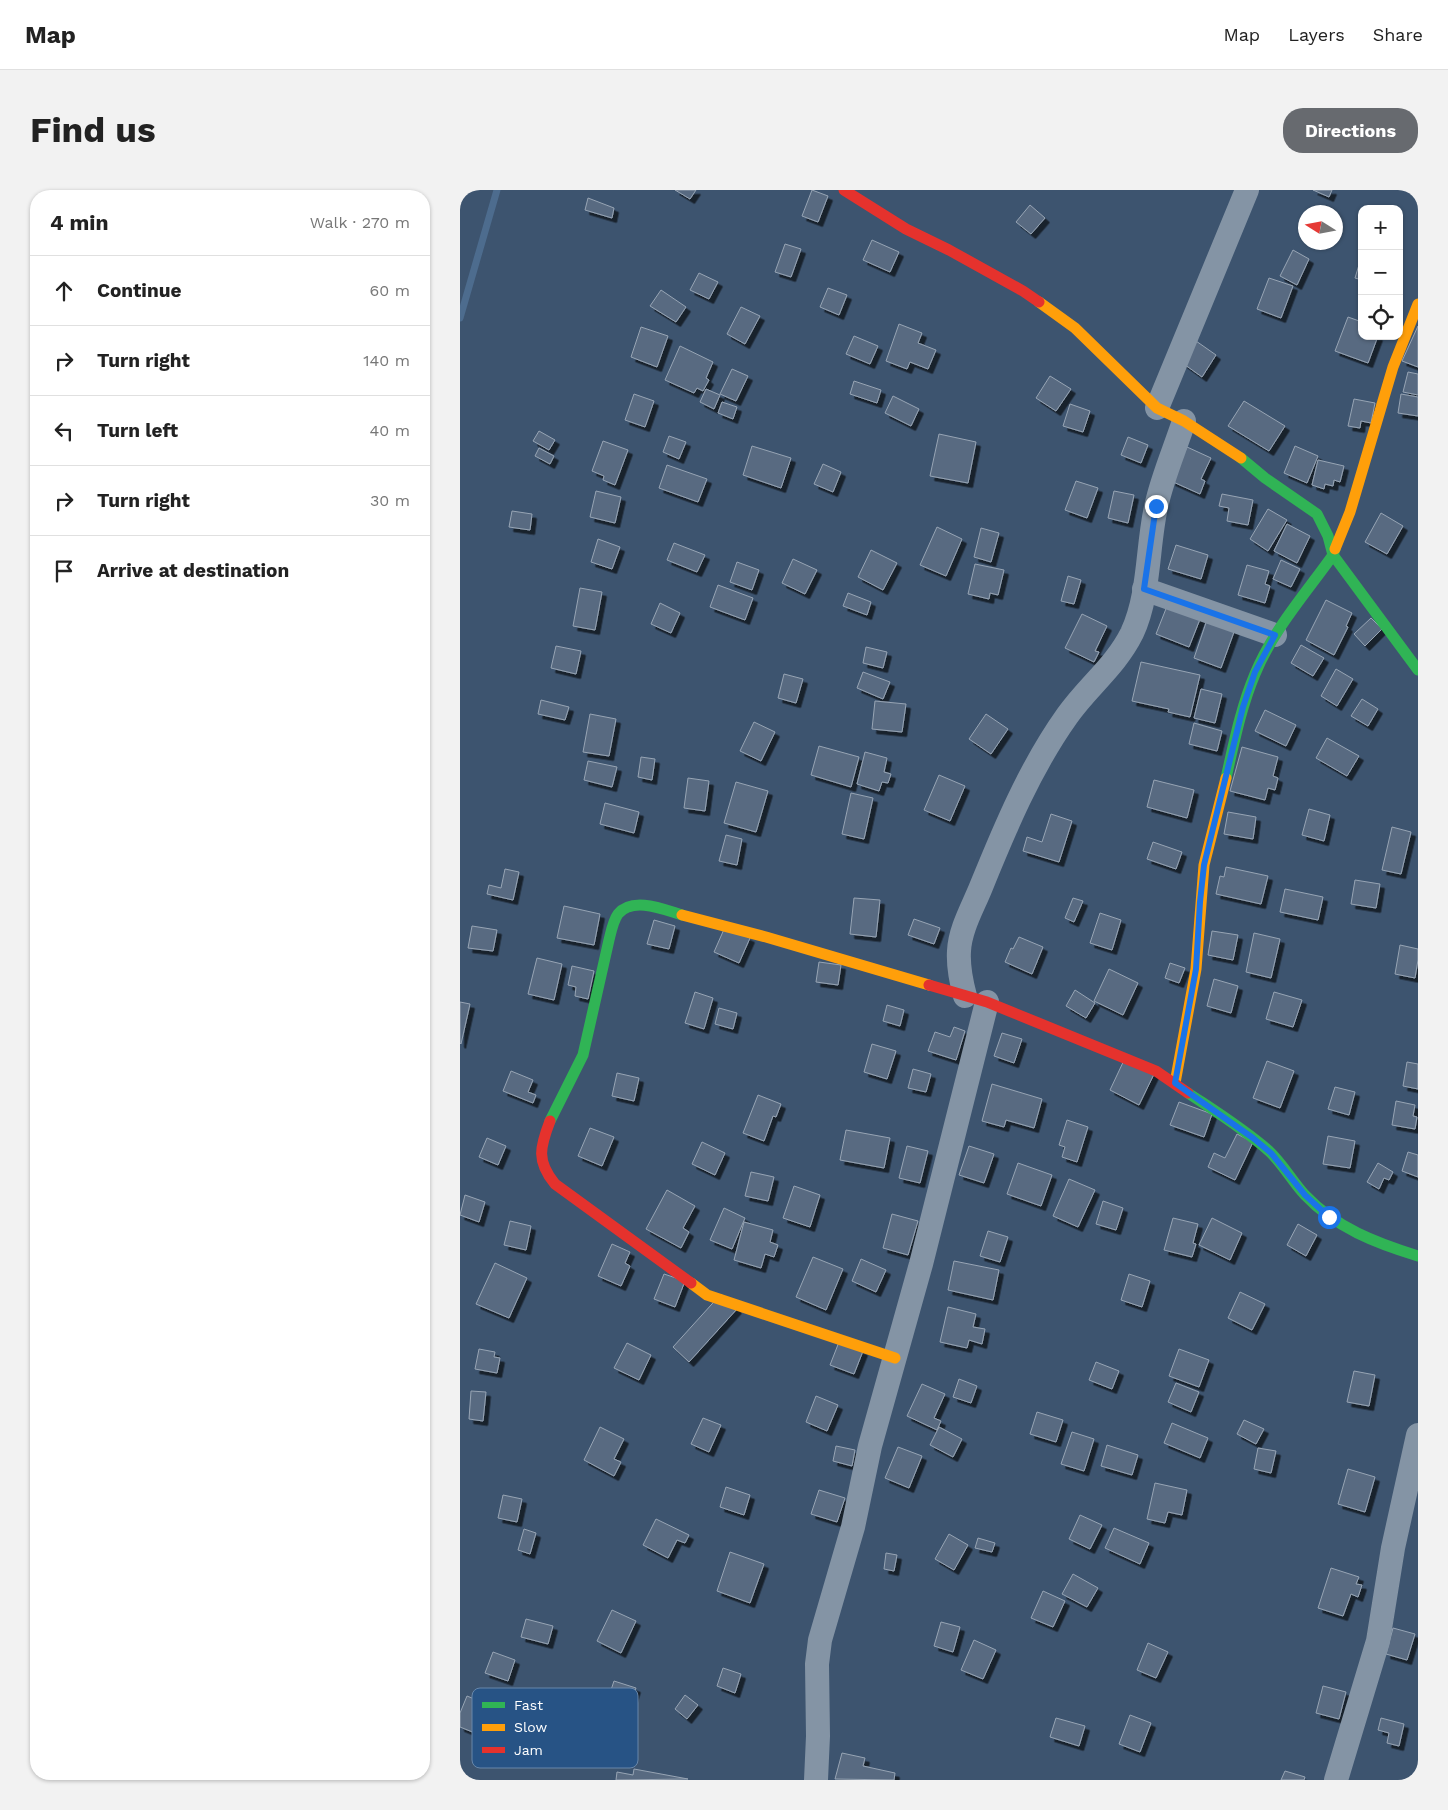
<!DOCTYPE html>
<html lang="en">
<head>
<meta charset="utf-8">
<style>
  body { margin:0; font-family:"Work Sans",sans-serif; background:#f2f2f2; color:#222 }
  .controls { position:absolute; right:15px; top:15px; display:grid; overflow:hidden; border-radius:10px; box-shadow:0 1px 4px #0004 }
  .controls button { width:45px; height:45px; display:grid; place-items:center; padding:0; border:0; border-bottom:1px solid #e0e0e0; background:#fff; color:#222; font:25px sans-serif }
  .compass { position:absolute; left:838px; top:15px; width:45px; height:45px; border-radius:50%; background:#fff; box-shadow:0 1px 4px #0004; rotate:281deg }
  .stop { position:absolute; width:15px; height:15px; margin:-11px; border:4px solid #1a73e8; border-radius:50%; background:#fff }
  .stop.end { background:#1a73e8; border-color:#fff; box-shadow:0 1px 5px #0008 }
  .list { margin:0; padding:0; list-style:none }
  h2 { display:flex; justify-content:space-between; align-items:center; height:65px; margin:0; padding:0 20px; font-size:21px }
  h2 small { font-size:16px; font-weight:400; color:#767676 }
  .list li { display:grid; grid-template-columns:32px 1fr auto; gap:15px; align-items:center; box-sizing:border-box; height:70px; padding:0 20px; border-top:1px solid #e0e0e0 }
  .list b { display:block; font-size:19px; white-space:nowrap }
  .list em { font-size:16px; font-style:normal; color:#767676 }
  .icon { flex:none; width:28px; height:28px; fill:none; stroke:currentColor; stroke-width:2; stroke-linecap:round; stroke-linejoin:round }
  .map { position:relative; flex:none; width:958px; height:1590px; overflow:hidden; border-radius:20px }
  header { display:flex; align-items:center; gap:30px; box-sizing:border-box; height:70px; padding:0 25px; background:#fff; border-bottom:1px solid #e0e0e0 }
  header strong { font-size:24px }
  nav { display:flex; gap:28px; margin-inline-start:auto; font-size:18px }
  .intro { display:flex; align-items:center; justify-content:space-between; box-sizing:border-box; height:120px; padding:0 30px }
  h1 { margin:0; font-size:35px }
  .button { padding:12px 22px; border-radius:20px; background:#676a6f; color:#fff; font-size:18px; font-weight:700 }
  main { display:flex; gap:30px; padding:0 30px }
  aside { flex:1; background:#fff; border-radius:20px; box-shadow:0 1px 4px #0004 }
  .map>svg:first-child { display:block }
</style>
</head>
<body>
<header>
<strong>Map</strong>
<nav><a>Map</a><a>Layers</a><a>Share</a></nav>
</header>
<div class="intro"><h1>Find us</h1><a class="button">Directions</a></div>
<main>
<aside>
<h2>4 min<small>Walk · 270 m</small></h2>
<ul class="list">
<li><svg class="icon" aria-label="ahead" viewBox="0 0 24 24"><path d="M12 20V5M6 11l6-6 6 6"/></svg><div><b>Continue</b></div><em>60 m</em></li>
<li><svg class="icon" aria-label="right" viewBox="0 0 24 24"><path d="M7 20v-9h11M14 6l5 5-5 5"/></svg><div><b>Turn right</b></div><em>140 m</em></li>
<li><svg class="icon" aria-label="left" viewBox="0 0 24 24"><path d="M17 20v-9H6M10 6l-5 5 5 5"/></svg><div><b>Turn left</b></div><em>40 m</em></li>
<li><svg class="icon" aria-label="right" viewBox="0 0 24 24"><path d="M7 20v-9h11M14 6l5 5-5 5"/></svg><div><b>Turn right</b></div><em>30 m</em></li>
<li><svg class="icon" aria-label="arrive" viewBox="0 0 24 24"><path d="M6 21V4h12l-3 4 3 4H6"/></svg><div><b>Arrive at destination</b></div></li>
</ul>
</aside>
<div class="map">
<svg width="958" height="1590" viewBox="0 0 958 1590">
  <defs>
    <filter id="shadow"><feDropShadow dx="4.5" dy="4.5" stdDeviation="0" flood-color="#0009"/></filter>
  </defs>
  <rect width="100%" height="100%" fill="#3d546f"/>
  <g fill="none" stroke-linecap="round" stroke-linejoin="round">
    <polyline stroke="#4d6c8e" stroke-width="7" points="0,128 37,0"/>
  </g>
  <g fill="#586b81" stroke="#97a4b4" filter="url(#shadow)">
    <polygon points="215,0 236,0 230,9"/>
    <polygon points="352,0 368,6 358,32 342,26"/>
    <polygon points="853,0 872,0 869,7"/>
    <polygon points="128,8 154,18 152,28 125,20"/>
    <polygon points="570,15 585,28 571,44 556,32"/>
    <polygon points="412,50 439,62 430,82 403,70"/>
    <polygon points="325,54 341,59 331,87 315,82"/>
    <polygon points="833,60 849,69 837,95 820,86"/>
    <polygon points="902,65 902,90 895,88"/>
    <polygon points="239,83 258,92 249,109 230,100"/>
    <polygon points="809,88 833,96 821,128 797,119"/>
    <polygon points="368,98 387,105 379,125 360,117"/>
    <polygon points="201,100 226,117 216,132 190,116"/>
    <polygon points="281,117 300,126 285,154 267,144"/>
    <polygon points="888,127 902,132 902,146 918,146 908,173 875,161"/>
    <polygon points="439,134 462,143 458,153 476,160 468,179 450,172 447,179 426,171"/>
    <polygon points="958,136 958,177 942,171"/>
    <polygon points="181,137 208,146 197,177 171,167"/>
    <polygon points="394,146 418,156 410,174 386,164"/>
    <polygon points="736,151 756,165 742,187 721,172"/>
    <polygon points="220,156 253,172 246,188 249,190 243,201 237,198 234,203 205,190"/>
    <polygon points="272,179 288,186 276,211 260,204"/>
    <polygon points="948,182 958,184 958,205 943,202"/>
    <polygon points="590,186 611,199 596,221 576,208"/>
    <polygon points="394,191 421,200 417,213 390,204"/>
    <polygon points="246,199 260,205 254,219 240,212"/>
    <polygon points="174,204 194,211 185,237 165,230"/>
    <polygon points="941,204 958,207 958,226 938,223"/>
    <polygon points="433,206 459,219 451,236 425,223"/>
    <polygon points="894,209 915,213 911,233 901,231 900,238 888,236"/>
    <polygon points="784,211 825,236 809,261 768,236"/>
    <polygon points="262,212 277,217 273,229 258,223"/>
    <polygon points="610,214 630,221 623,242 603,236"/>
    <polygon points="79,241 95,250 89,260 73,251"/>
    <polygon points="479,244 516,252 508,293 470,286"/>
    <polygon points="209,246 226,252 219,269 203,262"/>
    <polygon points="668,247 688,255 681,273 661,265"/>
    <polygon points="143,251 168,260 155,295 143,290 144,286 132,281"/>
    <polygon points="292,256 331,268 321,298 283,285"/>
    <polygon points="835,256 858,266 847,293 824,283"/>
    <polygon points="727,257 751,268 741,289 745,291 740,304 711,291"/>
    <polygon points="79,258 94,266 90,274 75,266"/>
    <polygon points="858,270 884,276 880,292 874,290 873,296 865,294 864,299 852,295"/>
    <polygon points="363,274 381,282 373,302 354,294"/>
    <polygon points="207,275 247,289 238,312 199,298"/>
    <polygon points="616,291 638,298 627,328 605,320"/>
    <polygon points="136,301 161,307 155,333 130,327"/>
    <polygon points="654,301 674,305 668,333 648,328"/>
    <polygon points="762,304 793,310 788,335 767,331 769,318 759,316"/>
    <polygon points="808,319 827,330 808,361 790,349"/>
    <polygon points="52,321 72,324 70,340 49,337"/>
    <polygon points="921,323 943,336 927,364 905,352"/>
    <polygon points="827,334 850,346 837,373 814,361"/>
    <polygon points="477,337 502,349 486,386 460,375"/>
    <polygon points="521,338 539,343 531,372 514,367"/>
    <polygon points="138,349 160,357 152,379 131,372"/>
    <polygon points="214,353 245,365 237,382 207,370"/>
    <polygon points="716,355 748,365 741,389 708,379"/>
    <polygon points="411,360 437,373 423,400 398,387"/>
    <polygon points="333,369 357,380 345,404 322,393"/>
    <polygon points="821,370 840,379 831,397 813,389"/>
    <polygon points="277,372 299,380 292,400 270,392"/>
    <polygon points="515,374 544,380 538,405 530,403 529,409 508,404"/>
    <polygon points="787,375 809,381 805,394 810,396 805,413 778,405"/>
    <polygon points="608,386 621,390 614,414 601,411"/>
    <polygon points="258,395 293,408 285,430 250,417"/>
    <polygon points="120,398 142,402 135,440 113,436"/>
    <polygon points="713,401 746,414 729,457 696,444"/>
    <polygon points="388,403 411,412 407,425 383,416"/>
    <polygon points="866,410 892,423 886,436 888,437 874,465 846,450"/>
    <polygon points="200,413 220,423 211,443 191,434"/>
    <polygon points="751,418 779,428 761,478 734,468"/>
    <polygon points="622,424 647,436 635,461 639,462 634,472 605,458"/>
    <polygon points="911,428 922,439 905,456 894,444"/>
    <polygon points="841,455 864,468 853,486 831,473"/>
    <polygon points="96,456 121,461 116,484 91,478"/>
    <polygon points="406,457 427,462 423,478 403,473"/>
    <polygon points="681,472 740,485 730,527 708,522 709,519 672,511"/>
    <polygon points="876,479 893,489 877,516 861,506"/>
    <polygon points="403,482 430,492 423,509 397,498"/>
    <polygon points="324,484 343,489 336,513 318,508"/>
    <polygon points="741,499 762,504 755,533 734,528"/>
    <polygon points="902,509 918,519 908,536 891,526"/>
    <polygon points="81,510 109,517 105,530 78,524"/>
    <polygon points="415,511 446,514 442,542 412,539"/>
    <polygon points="805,520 836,535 826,556 795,541"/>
    <polygon points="130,524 156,529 149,566 123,562"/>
    <polygon points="526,524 548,539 531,564 509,549"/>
    <polygon points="294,532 315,542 301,571 280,561"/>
    <polygon points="734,533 762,541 757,561 729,554"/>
    <polygon points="867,548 899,566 887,586 856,568"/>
    <polygon points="359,556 399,567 391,597 351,585"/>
    <polygon points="782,557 818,567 813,586 818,588 815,600 808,598 805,610 770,601"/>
    <polygon points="405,562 427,568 424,582 431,584 428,593 422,592 419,601 397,594"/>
    <polygon points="181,567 195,569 192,590 178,587"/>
    <polygon points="128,571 157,577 152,597 124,590"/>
    <polygon points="479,585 505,596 490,631 464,620"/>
    <polygon points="228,588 249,591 245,621 224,618"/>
    <polygon points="694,590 734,600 727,628 687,617"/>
    <polygon points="276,592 308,601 296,642 264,633"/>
    <polygon points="391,603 413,608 404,649 382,644"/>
    <polygon points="145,613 179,622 174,643 140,634"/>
    <polygon points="849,619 870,625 864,651 842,645"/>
    <polygon points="768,622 796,627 793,649 764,644"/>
    <polygon points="591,624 612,631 599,672 563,661 567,647 582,652"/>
    <polygon points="932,637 951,642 941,684 922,680"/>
    <polygon points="266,645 282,649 277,675 259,671"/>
    <polygon points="693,652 722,662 716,679 687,669"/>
    <polygon points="766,677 808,686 801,714 756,704 760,686 764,687"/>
    <polygon points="45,679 59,682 53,710 27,704 29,695 41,698"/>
    <polygon points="895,690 920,694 916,718 891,714"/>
    <polygon points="825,699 863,707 858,730 820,722"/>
    <polygon points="394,708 420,710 416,747 390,744"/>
    <polygon points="613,708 623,711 614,732 605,728"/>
    <polygon points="104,716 140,724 134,755 97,748"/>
    <polygon points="640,723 661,730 652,760 630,753"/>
    <polygon points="454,729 480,738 474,754 448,745"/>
    <polygon points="194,730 215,736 209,759 187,754"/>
    <polygon points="12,736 37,740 33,761 8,758"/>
    <polygon points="265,737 290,748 279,773 254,762"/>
    <polygon points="752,741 778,745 773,770 748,765"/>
    <polygon points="794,743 820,749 811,788 786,782"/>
    <polygon points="559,747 583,757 572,784 545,772 551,758 553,759"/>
    <polygon points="940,755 958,759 958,770 955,788 935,784"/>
    <polygon points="77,768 102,774 94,810 68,804"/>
    <polygon points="359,772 381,775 378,795 356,792"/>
    <polygon points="710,773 725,778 719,793 705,788"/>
    <polygon points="112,776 134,781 128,809 115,806 116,797 108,795"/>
    <polygon points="649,779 678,793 663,825 634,811"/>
    <polygon points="754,789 778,796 771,823 747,816"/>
    <polygon points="615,800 635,813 626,828 606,816"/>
    <polygon points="235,802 253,808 244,839 225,833"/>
    <polygon points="814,802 842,810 833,837 806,829"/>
    <polygon points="0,812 10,814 1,854 0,853"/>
    <polygon points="427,815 444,820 440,836 423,831"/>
    <polygon points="259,818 277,823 273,839 255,834"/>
    <polygon points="494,837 505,841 496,870 468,861 475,842 490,847"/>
    <polygon points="542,843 562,849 554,873 534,866"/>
    <polygon points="412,854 436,861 427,889 404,882"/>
    <polygon points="666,866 696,880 679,915 650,900"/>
    <polygon points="807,871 834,881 820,918 793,908"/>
    <polygon points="947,872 958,874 958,899 943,896"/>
    <polygon points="453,879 471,884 466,902 448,898"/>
    <polygon points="51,881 73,890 68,902 76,905 73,913 43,901"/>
    <polygon points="157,883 179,888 174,911 152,906"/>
    <polygon points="532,894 582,909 574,938 546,930 544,937 522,931"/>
    <polygon points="875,897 895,902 889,925 868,919"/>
    <polygon points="298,905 321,914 316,927 313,926 304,951 283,943"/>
    <polygon points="936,911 955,915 953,926 957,927 955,939 932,935"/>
    <polygon points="719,912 752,924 744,947 710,935"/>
    <polygon points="607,930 628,937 617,972 602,967 605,957 599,955"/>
    <polygon points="130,938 154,947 142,976 118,966"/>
    <polygon points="386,940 430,948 424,978 380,970"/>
    <polygon points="777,944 793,952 775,990 748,977 754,963 765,968"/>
    <polygon points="868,946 895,951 890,978 863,974"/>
    <polygon points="27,948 46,956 38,975 19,967"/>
    <polygon points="242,952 265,963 255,985 232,974"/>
    <polygon points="447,956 468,961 460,993 439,988"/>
    <polygon points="509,956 534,964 524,993 499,985"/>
    <polygon points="948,962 958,965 958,987 942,981"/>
    <polygon points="558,973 592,985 581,1016 547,1004"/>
    <polygon points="918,973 933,982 929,990 924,988 919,999 907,992"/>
    <polygon points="291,982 314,987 308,1011 285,1006"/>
    <polygon points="609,989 635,1000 618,1037 593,1026"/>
    <polygon points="334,996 360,1005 350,1037 323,1028"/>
    <polygon points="207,1000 235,1016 223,1038 229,1042 221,1058 186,1039"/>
    <polygon points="5,1005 25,1012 19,1032 0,1025"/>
    <polygon points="643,1011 663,1018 656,1040 636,1034"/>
    <polygon points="264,1018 285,1028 272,1059 250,1050"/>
    <polygon points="432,1024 458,1031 448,1065 423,1058"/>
    <polygon points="713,1028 738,1034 733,1053 736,1054 732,1067 704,1060"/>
    <polygon points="752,1028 782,1043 770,1070 739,1055"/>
    <polygon points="50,1031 71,1036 66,1060 44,1055"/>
    <polygon points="284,1032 313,1040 310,1052 318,1055 314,1067 305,1064 301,1078 274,1070"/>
    <polygon points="838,1034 857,1045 846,1066 827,1055"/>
    <polygon points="528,1041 548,1047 540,1072 520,1066"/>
    <polygon points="152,1054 170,1062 165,1073 170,1076 161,1096 138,1086"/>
    <polygon points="353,1067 383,1079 366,1120 336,1107"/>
    <polygon points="401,1069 426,1080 416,1102 392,1091"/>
    <polygon points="494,1071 539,1080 533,1110 488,1100"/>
    <polygon points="35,1073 67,1088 49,1128 16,1114"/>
    <polygon points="204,1084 225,1091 215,1117 194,1109"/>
    <polygon points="669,1084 690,1091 682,1117 661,1110"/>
    <polygon points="780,1102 805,1114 792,1140 768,1128"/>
    <polygon points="261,1104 277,1119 229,1172 213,1157"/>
    <polygon points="488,1117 516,1124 513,1137 525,1139 522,1154 509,1150 507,1158 480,1152"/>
    <polygon points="379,1152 403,1161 394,1184 370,1175"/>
    <polygon points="167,1153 191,1165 179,1190 154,1178"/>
    <polygon points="19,1159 35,1162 34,1167 40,1168 37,1183 15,1179"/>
    <polygon points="719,1159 749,1170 739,1197 709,1186"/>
    <polygon points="636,1172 659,1181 652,1199 629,1190"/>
    <polygon points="894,1181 915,1185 909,1216 887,1212"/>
    <polygon points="499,1189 517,1196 511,1213 493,1207"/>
    <polygon points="716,1193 739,1202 731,1222 708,1212"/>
    <polygon points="462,1194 485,1204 474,1228 481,1231 477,1240 447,1226"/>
    <polygon points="11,1201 26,1202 23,1231 9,1229"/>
    <polygon points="356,1206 378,1215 367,1241 346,1232"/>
    <polygon points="577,1222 603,1230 596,1252 570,1244"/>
    <polygon points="243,1228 261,1235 249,1262 231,1254"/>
    <polygon points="784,1230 804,1239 796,1254 777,1244"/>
    <polygon points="712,1233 748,1248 740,1268 704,1253"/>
    <polygon points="140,1237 164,1249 154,1269 161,1272 154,1286 124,1270"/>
    <polygon points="479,1237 502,1249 493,1267 470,1255"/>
    <polygon points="612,1242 634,1249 624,1281 601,1274"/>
    <polygon points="647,1255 678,1265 672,1285 641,1276"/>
    <polygon points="376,1256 395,1260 392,1276 373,1271"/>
    <polygon points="438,1257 462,1266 449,1298 425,1288"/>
    <polygon points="798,1258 816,1261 811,1283 794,1279"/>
    <polygon points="888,1279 915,1287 905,1322 878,1314"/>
    <polygon points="695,1293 727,1300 722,1325 708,1322 705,1333 687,1329"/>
    <polygon points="266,1297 290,1305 284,1325 260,1317"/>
    <polygon points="359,1300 385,1308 377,1332 351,1324"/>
    <polygon points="43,1305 62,1309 57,1332 38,1328"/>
    <polygon points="620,1325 642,1335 630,1359 609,1349"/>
    <polygon points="196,1329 229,1345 225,1353 217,1350 208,1368 183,1355"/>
    <polygon points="654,1338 689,1353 680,1374 645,1358"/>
    <polygon points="64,1339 76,1343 70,1364 58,1360"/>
    <polygon points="489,1344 508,1355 494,1380 475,1369"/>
    <polygon points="518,1348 535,1353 532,1362 515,1358"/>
    <polygon points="270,1362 304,1374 290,1413 257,1401"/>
    <polygon points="426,1363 437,1365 434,1381 424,1379"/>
    <polygon points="871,1378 899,1387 896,1394 902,1395 898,1407 891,1404 883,1426 858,1418"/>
    <polygon points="613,1384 638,1398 627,1417 602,1404"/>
    <polygon points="583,1401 605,1411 593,1437 571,1428"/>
    <polygon points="152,1420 176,1431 161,1463 137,1451"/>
    <polygon points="66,1429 93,1436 88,1454 61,1447"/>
    <polygon points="481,1432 500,1437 493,1462 474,1456"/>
    <polygon points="933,1438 955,1444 947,1470 926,1464"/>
    <polygon points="514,1450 536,1460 523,1489 501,1480"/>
    <polygon points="688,1453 708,1462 696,1488 677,1480"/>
    <polygon points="33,1462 55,1470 48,1491 25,1483"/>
    <polygon points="263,1478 281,1484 275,1503 257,1496"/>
    <polygon points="154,1491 176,1498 169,1519 147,1512"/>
    <polygon points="863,1496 886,1502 879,1529 856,1523"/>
    <polygon points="225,1505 238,1515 227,1529 215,1519"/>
    <polygon points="7,1506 41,1520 30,1549 0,1537 0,1523"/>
    <polygon points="670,1525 691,1533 680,1562 659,1554"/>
    <polygon points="596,1528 625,1536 619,1556 590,1547"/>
    <polygon points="921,1528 944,1534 939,1556 927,1553 929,1543 918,1540"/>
    <polygon points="382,1563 405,1568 403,1576 435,1583 434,1590 375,1589"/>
    <polygon points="174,1579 228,1589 156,1590 157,1582 173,1585"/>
    <polygon points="825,1581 845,1587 844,1590 821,1590"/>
  </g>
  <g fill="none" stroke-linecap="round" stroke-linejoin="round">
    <g stroke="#8494a5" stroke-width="24">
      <polyline points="697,218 787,0"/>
      <polyline points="684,399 815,445"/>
      <path d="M505,806C501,791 498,776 499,761C500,739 513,717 521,697C545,638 570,578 607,526C628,496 655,477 672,443C690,404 687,358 696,317C702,288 715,259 724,231"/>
      <polyline points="356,1590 358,1546 357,1474 360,1450 393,1337 410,1256 461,1074 527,812"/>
      <polyline points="876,1590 918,1451 933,1358 958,1245"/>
    </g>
    <g stroke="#30b455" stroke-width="11">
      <polyline points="781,268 805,288 857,324 868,346 873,365 958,480"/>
      <path d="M766,588C774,553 781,517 795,484C813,440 846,403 873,365L875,359"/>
      <path d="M728,903C755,921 784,939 809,961C823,974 832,991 845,1005C876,1038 916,1053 958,1066"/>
      <path d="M90,931L123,865L149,750C151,742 153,731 158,724C173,706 205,720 222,725"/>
    </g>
    <g stroke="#ff9f0a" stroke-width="11">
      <polyline points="579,112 615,138 697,218 724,231 781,268"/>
      <polyline points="875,359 890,322 933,177 958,114"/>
      <polyline points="222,725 306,747 469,795"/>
      <polyline points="715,893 736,779 744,675 766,588"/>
      <polyline points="231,1093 247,1105 435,1168"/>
    </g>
    <g stroke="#e5322d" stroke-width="11">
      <polyline points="384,0 446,39 489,60 563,101 579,112"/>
      <polyline points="469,795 527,812 696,881 728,903"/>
      <path d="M90,931C80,957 76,971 95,994L231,1093"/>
    </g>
  </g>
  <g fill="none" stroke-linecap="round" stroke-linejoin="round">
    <polyline stroke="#1a73e8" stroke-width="6" points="696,316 684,399 815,445 795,482 783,517 744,675 740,712 736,779 715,893 793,948 811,963 845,1005 869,1027"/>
  </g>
  <rect x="12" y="1498" width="166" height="80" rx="8" fill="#275385" stroke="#6887aa" stroke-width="1"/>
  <rect x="22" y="1512" width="23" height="6" fill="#30b455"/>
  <rect x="22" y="1534" width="23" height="7" fill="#ff9f0a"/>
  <rect x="22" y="1557" width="23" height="6" fill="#e5322d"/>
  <g font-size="14" fill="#fff">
    <text x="54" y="1520">Fast</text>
    <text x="54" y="1542">Slow</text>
    <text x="54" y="1565">Jam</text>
  </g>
</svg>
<div class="controls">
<button>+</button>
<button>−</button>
<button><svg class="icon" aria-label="locate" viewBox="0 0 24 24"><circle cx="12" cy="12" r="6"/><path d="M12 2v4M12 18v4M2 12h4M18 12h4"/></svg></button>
</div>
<svg class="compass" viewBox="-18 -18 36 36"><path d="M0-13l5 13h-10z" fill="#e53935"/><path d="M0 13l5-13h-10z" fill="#767676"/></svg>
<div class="stop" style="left:869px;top:1027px"></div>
<div class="stop end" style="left:696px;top:316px"></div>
</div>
</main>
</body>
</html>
